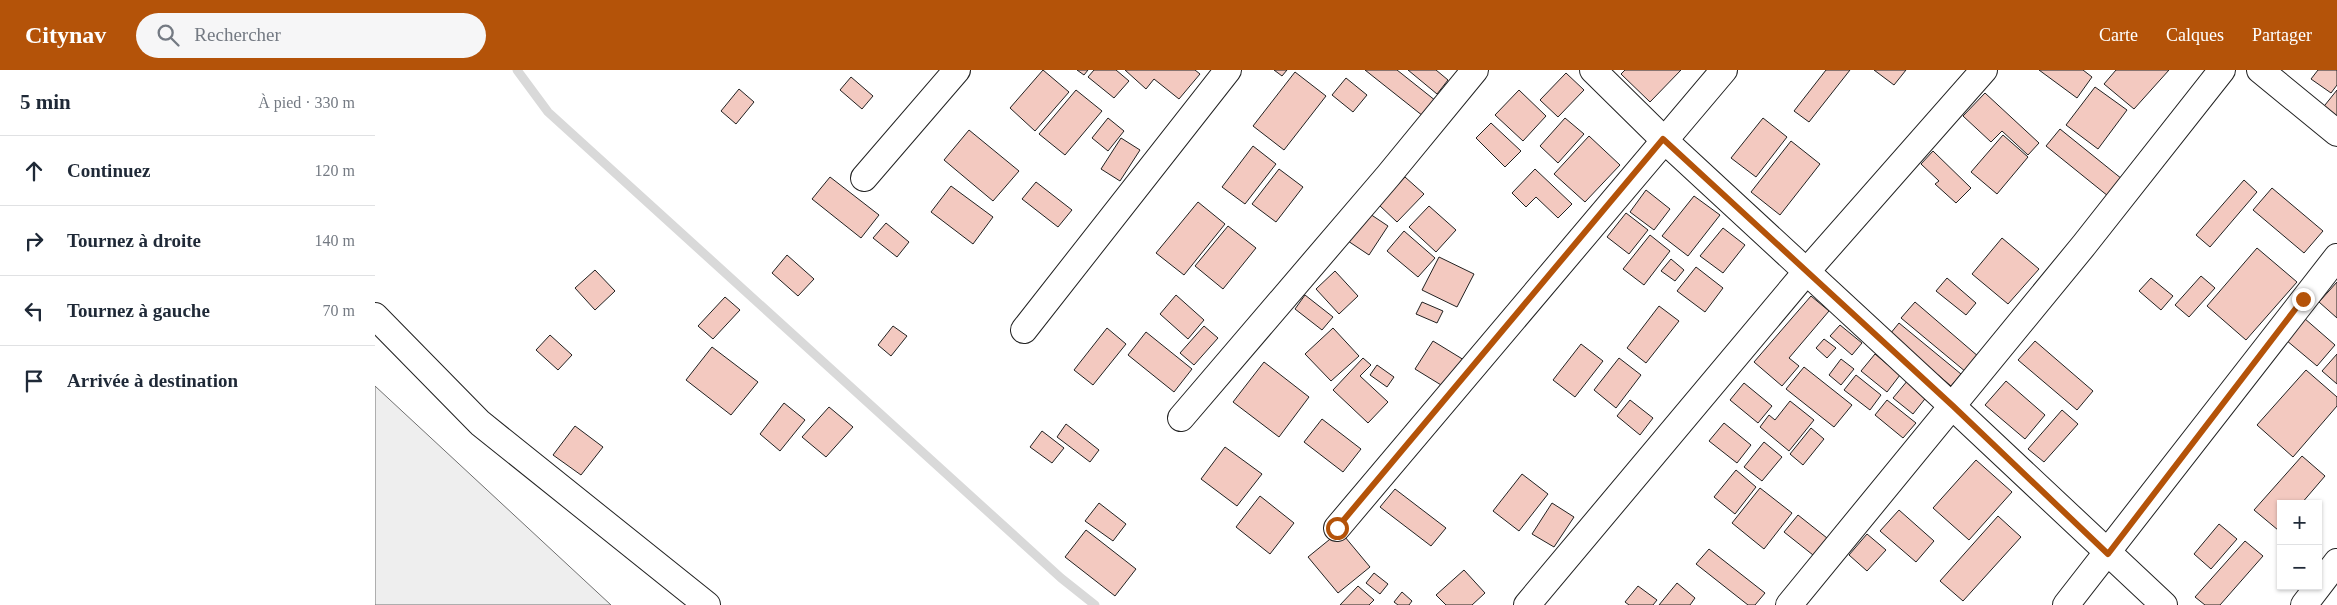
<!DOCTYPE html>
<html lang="fr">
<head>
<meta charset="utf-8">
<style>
  body { margin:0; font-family:Georgia,serif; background:#f6f6f7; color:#1f2937 }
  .controls { position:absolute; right:15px; bottom:15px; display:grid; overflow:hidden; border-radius:0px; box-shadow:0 1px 4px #0004 }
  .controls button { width:45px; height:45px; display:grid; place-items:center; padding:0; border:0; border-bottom:1px solid #e0e1e3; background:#fff; color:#1f2937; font:25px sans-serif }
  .stop { position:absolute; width:15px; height:15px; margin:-11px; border:4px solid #b45309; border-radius:50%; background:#fff }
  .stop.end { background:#b45309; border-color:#fff; box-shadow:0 1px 5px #0008 }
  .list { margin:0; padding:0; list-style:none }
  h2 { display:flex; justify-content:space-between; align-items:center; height:65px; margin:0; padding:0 20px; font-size:21px }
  h2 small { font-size:16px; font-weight:400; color:#747a83 }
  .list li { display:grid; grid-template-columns:32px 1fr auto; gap:15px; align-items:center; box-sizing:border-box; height:70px; padding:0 20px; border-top:1px solid #e0e1e3 }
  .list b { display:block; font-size:19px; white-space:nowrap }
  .list em { font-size:16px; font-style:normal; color:#747a83 }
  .icon { flex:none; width:28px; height:28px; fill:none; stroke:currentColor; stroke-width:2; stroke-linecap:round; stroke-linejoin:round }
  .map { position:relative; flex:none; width:1962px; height:535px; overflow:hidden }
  header { display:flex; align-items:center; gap:30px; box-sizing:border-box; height:70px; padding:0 25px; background:#b45309; color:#fff }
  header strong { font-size:24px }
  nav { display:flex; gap:28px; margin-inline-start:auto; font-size:18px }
  .search { width:350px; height:45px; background:#f6f6f7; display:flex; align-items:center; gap:12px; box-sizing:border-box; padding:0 18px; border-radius:28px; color:#747a83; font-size:19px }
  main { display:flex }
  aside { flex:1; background:#fff }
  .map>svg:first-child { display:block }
</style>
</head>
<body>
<header>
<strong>Citynav</strong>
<div class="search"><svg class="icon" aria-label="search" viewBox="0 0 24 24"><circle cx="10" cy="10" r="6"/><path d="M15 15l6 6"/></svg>Rechercher</div>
<nav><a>Carte</a><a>Calques</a><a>Partager</a></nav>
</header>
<main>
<aside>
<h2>5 min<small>À pied · 330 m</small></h2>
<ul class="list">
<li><svg class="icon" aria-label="ahead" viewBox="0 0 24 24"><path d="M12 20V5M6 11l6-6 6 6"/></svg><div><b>Continuez</b></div><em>120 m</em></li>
<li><svg class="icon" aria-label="right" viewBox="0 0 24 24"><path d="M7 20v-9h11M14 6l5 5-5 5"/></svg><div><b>Tournez à droite</b></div><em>140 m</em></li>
<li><svg class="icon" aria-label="left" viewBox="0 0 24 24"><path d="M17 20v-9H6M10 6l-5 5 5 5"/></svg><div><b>Tournez à gauche</b></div><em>70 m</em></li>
<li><svg class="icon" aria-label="arrive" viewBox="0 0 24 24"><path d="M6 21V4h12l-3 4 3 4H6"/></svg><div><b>Arrivée à destination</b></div></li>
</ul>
</aside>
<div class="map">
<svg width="1962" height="535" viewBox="0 0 1962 535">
  <rect width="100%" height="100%" fill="#fff"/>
  <polygon fill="#eee" stroke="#6f6f6f" points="0,316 236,535 0,535"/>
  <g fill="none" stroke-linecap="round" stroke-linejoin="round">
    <polyline stroke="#d9d9d9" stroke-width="9" points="142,0 173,42 686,508 720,535"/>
  </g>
  <g fill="#f3c9c0" stroke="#222">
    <polygon points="668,0 694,22 660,61 635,38"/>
    <polygon points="702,0 713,0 709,5"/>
    <polygon points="719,0 741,0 754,11 739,28 713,7"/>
    <polygon points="750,0 820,0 825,4 804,29 779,9 771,19"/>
    <polygon points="899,0 912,0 907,6"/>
    <polygon points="990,0 1022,0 1061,31 1048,46"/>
    <polygon points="1033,0 1061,0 1073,10 1062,24"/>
    <polygon points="1250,0 1306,0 1275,32 1246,4"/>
    <polygon points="1451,0 1475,0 1434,52 1419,41"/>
    <polygon points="1499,0 1531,0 1519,15"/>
    <polygon points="1664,0 1708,0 1717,7 1702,28"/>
    <polygon points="1741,0 1794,0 1759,39 1729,14"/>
    <polygon points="1943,0 1962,0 1962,15 1956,23 1936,9"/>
    <polygon points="920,2 951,26 909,80 878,56"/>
    <polygon points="1191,3 1209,20 1183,47 1165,30"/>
    <polygon points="476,7 498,26 487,39 465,20"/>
    <polygon points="971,8 992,25 978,42 957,25"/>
    <polygon points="1720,17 1752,40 1723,79 1691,55"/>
    <polygon points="364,19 379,32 361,54 346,41"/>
    <polygon points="701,20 727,41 690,85 664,64"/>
    <polygon points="1144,20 1171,46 1148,71 1120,45"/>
    <polygon points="1962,20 1962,52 1946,40"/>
    <polygon points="1610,23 1664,73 1653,85 1627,61 1616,72 1588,46"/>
    <polygon points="733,48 749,61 733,81 717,68"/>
    <polygon points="1190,48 1209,64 1183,93 1165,76"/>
    <polygon points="1388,48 1412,67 1381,107 1356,88"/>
    <polygon points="1116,53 1146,81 1130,97 1101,68"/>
    <polygon points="1685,59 1747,109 1733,126 1671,76"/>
    <polygon points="594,60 644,101 618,131 569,90"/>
    <polygon points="1628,65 1653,87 1622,124 1596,102"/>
    <polygon points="1214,66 1245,95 1210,132 1179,104"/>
    <polygon points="746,68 765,80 745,111 726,99"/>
    <polygon points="1416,71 1445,94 1405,145 1376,122"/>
    <polygon points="878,76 901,94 870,134 847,117"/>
    <polygon points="1558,81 1596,118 1581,133 1560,114 1564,111 1546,94"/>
    <polygon points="904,99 928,117 901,152 877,134"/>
    <polygon points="1160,99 1197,134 1183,148 1161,127 1151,137 1137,123"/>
    <polygon points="455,107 504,145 486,168 437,129"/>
    <polygon points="1030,107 1049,124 1022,152 1004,135"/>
    <polygon points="1869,110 1882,122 1835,177 1821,165"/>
    <polygon points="661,112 697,140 683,157 647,129"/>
    <polygon points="576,116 618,147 598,174 556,142"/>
    <polygon points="1897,118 1948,161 1929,183 1878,140"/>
    <polygon points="1271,120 1295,139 1279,160 1255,142"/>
    <polygon points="1319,126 1345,145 1313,186 1287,166"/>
    <polygon points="823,132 850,154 809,205 781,183"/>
    <polygon points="1054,136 1081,160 1061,182 1034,157"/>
    <polygon points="992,142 1013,156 994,185 973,171"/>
    <polygon points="1251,143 1273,160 1254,184 1232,167"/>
    <polygon points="511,153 534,172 522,187 498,168"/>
    <polygon points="853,156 881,178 848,219 820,196"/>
    <polygon points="1348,158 1370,175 1348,203 1325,186"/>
    <polygon points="1029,161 1060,188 1043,207 1012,181"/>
    <polygon points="1275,165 1295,181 1269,215 1248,199"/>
    <polygon points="1627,168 1664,199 1633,234 1597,204"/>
    <polygon points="1882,178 1922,212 1871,270 1832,236"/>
    <polygon points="412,185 439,209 423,226 397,203"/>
    <polygon points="1064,187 1099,204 1082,237 1047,220"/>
    <polygon points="1296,189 1309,200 1300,211 1286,201"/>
    <polygon points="1321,197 1348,218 1330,242 1302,221"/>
    <polygon points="220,200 240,221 220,240 200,218"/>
    <polygon points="960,201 983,226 964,244 941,219"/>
    <polygon points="1826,206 1840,218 1814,247 1800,235"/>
    <polygon points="1572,208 1601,233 1591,245 1561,221"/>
    <polygon points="1776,208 1798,226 1786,240 1764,221"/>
    <polygon points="1962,212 1962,248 1944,232"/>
    <polygon points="801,225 829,250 813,269 785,244"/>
    <polygon points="930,225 958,247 947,260 920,239"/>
    <polygon points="1436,226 1454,241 1414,288 1424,296 1407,316 1379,292"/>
    <polygon points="350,227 365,240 338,269 323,256"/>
    <polygon points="1047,232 1068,241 1062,253 1041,244"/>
    <polygon points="1540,232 1604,287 1591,302 1526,248"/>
    <polygon points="1284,236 1304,251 1271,293 1252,278"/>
    <polygon points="1929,248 1960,275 1942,296 1911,270"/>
    <polygon points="1524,253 1586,304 1576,316 1515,264"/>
    <polygon points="1465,255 1487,273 1477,285 1455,266"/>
    <polygon points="518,256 532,266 516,286 503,275"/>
    <polygon points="829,256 843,268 819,295 805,283"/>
    <polygon points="732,258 751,274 718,315 699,300"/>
    <polygon points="958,258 984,286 956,311 930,284"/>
    <polygon points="771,262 817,299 799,322 753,285"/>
    <polygon points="175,265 197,285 183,300 161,280"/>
    <polygon points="1449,269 1461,278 1452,288 1441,278"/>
    <polygon points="1058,271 1089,290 1071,318 1040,299"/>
    <polygon points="1660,271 1718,321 1702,340 1643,290"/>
    <polygon points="1206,274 1228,291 1200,327 1178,310"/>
    <polygon points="337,277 383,312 356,345 311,310"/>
    <polygon points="1500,284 1525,305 1512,322 1486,301"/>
    <polygon points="1962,284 1962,314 1947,301"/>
    <polygon points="988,288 996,295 985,306 1013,332 993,353 958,320"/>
    <polygon points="1244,288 1266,305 1241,338 1219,320"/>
    <polygon points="1466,289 1479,299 1466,315 1454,305"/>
    <polygon points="889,292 934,327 904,367 858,332"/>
    <polygon points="1002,295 1019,307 1012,317 995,305"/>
    <polygon points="1429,297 1477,335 1459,357 1411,319"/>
    <polygon points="1931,300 1962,327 1962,336 1918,387 1882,355"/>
    <polygon points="1481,305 1506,325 1495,340 1469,320"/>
    <polygon points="1533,310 1553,325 1538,344 1518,328"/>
    <polygon points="1631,311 1670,345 1650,369 1610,335"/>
    <polygon points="1369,313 1397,336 1383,353 1355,330"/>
    <polygon points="1255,330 1278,348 1265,365 1242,346"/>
    <polygon points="1512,330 1541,353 1528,368 1500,345"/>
    <polygon points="1415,331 1439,350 1414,381 1385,357 1394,345 1400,350"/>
    <polygon points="409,333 430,350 405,381 385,364"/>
    <polygon points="454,337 478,357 451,387 427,367"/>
    <polygon points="1687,340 1703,354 1669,392 1653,379"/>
    <polygon points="947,349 986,379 968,402 929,372"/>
    <polygon points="1349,353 1376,375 1362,393 1334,371"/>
    <polygon points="691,354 724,380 715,392 682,367"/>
    <polygon points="200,356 228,377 206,405 178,385"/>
    <polygon points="1436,358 1449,369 1428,395 1415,384"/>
    <polygon points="667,361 689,378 677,393 655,377"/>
    <polygon points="1389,372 1407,387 1387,411 1369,397"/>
    <polygon points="850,377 887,404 862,436 826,409"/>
    <polygon points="1927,386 1950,406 1926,434 1906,434 1906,457 1903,460 1879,440"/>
    <polygon points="1601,390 1637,422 1594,470 1558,438"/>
    <polygon points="1361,400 1381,417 1360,444 1339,427"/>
    <polygon points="1147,404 1173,424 1144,461 1118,441"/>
    <polygon points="1385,418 1417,443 1389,479 1357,453"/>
    <polygon points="1020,419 1071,458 1056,476 1005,437"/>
    <polygon points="885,426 919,453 895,484 861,457"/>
    <polygon points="724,433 751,454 738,471 710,451"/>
    <polygon points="1177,433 1199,447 1179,477 1157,464"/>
    <polygon points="1524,440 1559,471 1541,492 1505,461"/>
    <polygon points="1423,445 1452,468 1438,485 1409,462"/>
    <polygon points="1623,446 1646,467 1588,531 1565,511"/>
    <polygon points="1844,454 1862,469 1836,499 1819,484"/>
    <polygon points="711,460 761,499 740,526 690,487"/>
    <polygon points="965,461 995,497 963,523 933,487"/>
    <polygon points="1492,464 1511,480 1492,501 1474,485"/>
    <polygon points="1870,471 1888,486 1845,535 1830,535 1820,527"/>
    <polygon points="1334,479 1390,523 1380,535 1373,535 1321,494"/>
    <polygon points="1089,500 1110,523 1097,535 1071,535 1061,525"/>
    <polygon points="999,503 1013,514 1005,524 991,513"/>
    <polygon points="1302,513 1320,528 1315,535 1284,535"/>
    <polygon points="983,516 999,530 994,535 965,535"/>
    <polygon points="1263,516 1282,530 1278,535 1254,535 1250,532"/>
    <polygon points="1027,522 1037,531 1034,535 1023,535 1019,532"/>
  </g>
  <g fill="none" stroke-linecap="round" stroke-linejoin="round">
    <defs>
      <g id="minor">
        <polyline points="1218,0 1288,69 1577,336 1789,535"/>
        <polyline points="1885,0 1962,63"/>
        <polyline points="489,108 582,0"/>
        <polyline points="0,246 105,353 332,535"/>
        <polyline points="649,260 853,0"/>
        <polyline points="806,348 1013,106 1100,0"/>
        <polyline points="962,458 1349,0"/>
        <polyline points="1152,535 1432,201 1609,0"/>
        <polyline points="1414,535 1709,175 1847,0"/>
        <polyline points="1691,535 1962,187"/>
        <polyline points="1929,535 1962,492"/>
      </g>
    </defs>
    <use href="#minor" stroke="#222" stroke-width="28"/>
    <use href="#minor" stroke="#fff" stroke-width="26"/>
  </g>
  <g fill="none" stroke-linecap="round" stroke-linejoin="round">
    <polyline stroke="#b45309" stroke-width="6" points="962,458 1288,69 1578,336 1733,484 1928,229"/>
  </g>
</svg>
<div class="controls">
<button>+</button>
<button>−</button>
</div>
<div class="stop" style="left:962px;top:458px"></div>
<div class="stop end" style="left:1928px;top:229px"></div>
</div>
</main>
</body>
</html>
